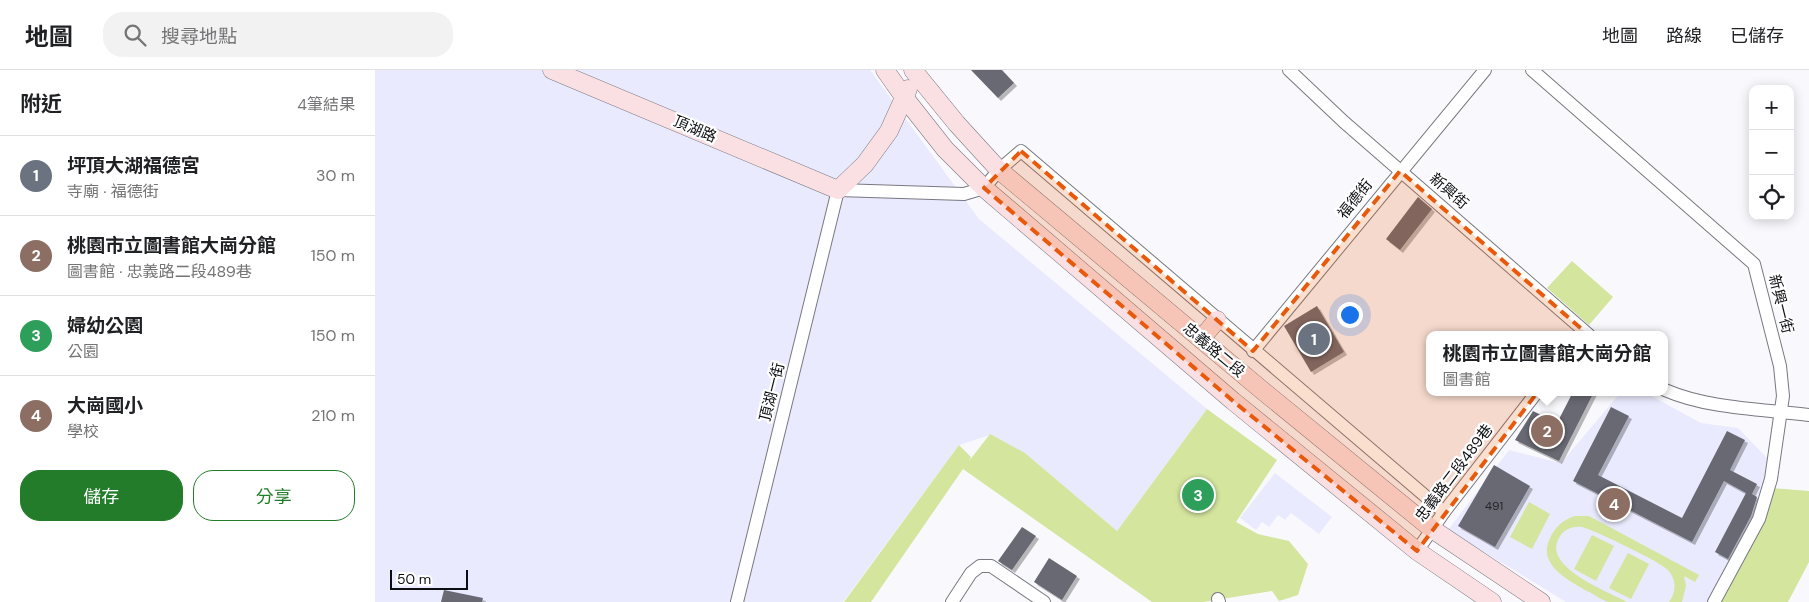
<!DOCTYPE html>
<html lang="zh-TW">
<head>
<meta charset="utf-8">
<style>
  body { margin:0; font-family:"DM Sans","Noto Sans TC",sans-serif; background:#f2f2f2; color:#202124 }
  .controls { position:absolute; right:15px; top:15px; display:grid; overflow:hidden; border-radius:10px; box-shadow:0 2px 12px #0003 }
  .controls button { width:45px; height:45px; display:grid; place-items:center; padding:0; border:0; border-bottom:1px solid #e0e0e0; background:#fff; color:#202124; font:25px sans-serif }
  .scale { position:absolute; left:15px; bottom:12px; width:78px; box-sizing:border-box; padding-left:5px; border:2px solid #0d0e11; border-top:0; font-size:14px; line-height:18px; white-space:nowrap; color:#0d0e11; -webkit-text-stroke:4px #fff; paint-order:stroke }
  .you { position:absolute; left:974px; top:244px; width:18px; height:18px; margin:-12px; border:4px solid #fff; border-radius:50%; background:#1a73e8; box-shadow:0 0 0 8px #1a73e833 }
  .badge { display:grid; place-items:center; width:32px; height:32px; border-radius:50%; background:#237c2a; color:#fff; font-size:16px; font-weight:700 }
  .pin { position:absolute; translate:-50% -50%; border:2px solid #fff; box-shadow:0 1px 5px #0006 }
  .popup { position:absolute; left:1051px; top:261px; width:242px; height:65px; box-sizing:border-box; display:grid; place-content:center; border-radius:10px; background:#fff; filter:drop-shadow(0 1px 4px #0005); font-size:16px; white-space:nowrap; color:#757577 }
  .popup b { font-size:19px; color:#202124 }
  .popup::after { content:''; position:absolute; left:50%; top:100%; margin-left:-10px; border:10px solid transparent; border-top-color:#fff }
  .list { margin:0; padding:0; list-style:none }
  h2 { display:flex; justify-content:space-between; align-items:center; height:65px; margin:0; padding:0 20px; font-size:21px }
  h2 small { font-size:16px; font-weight:400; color:#757577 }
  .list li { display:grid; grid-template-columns:32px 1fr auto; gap:15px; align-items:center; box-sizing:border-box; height:80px; padding:0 20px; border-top:1px solid #e0e0e0 }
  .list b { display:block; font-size:19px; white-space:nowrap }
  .list p { margin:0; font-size:16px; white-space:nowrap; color:#757577 }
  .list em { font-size:16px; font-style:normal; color:#757577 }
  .actions { display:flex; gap:10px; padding:15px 20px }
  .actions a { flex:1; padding:11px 0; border:1px solid #237c2a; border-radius:20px; text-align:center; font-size:18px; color:#237c2a }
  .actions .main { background:#237c2a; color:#fff }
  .icon { flex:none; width:28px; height:28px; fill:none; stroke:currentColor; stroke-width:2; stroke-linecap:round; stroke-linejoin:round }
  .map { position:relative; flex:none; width:1434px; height:532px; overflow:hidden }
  header { display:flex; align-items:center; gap:30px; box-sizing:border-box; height:70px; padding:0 25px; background:#fff; border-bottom:1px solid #e0e0e0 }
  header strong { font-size:24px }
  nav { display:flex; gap:28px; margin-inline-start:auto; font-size:18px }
  .search { width:350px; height:45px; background:#f2f2f2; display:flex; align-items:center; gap:12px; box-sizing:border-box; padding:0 18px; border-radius:20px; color:#757577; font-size:19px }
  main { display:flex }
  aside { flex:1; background:#fff }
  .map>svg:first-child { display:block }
</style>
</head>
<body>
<header>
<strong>地圖</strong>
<div class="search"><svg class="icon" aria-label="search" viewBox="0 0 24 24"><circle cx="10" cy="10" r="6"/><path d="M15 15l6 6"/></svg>搜尋地點</div>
<nav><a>地圖</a><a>路線</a><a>已儲存</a></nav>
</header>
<main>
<aside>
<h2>附近<small>4筆結果</small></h2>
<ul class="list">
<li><span class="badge" style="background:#6b7280">1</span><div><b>坪頂大湖福德宮</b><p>寺廟 · 福德街</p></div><em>30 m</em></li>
<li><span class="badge" style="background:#8d6e63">2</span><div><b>桃園市立圖書館大崗分館</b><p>圖書館 · 忠義路二段489巷</p></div><em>150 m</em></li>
<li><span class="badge" style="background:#2e9e5b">3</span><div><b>婦幼公園</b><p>公園</p></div><em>150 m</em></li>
<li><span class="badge" style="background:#8d6e63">4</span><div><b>大崗國小</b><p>學校</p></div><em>210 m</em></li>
</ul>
<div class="actions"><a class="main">儲存</a><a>分享</a></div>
</aside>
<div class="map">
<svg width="1434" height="532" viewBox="0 0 1434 532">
  <defs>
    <filter id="shadow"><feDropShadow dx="3" dy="3" stdDeviation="0" flood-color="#0004"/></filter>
  </defs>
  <rect width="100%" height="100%" fill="#f9f9fd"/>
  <g fill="#e9eafd">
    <polygon points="0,0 495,0 604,149 832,339 742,461 650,383 615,365 584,375 468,532 0,532"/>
    <polygon points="1246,322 1269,322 1326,353 1363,358 1395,391 1377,459 1331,532 1191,532 1073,460 1134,380 1186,393"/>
    <polygon points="900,403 957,447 944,464 916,443 910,450 903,445 894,457 887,452 881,460 865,448"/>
  </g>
  <g fill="#d4e59e">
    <polygon points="1197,191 1238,227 1214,255 1172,218"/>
    <polygon points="832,339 902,390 861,452 883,464 914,471 933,494 923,525 904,531 897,521 828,532 777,532 588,399 496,532 469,532 584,375 596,387 594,391 615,364 650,383 742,461"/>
    <polygon points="1397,418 1434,421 1434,492 1413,532 1344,532"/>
    <polygon points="1154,432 1175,444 1157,479 1135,467"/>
    <path d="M1200,446H1214L1324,505L1320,512L1309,506L1311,516L1307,532H1294C1302,522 1301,509 1293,500C1286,492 1219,460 1207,457C1197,456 1189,459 1184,468C1167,497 1232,521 1252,532C1246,532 1238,532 1233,532C1226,530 1219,524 1212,521C1193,510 1162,495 1175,468C1181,456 1188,450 1200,446Z"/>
    <polygon points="1217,465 1239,476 1221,511 1199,499"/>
    <polygon points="1253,483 1274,494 1256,529 1234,518"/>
  </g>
  <g fill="#696973" filter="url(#shadow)">
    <polygon points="596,0 627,0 639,13 623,28"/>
    <polygon points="1043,127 1057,139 1025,180 1011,169"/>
    <polygon points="942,236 969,282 936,302 909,256"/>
    <polygon points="1198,322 1219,322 1184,391 1140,370 1158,341 1182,353"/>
    <polygon points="1236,337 1254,346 1223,405 1307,448 1352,361 1370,370 1355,400 1382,414 1377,424 1382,427 1376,446 1353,489 1340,482 1371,423 1349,411 1317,472 1198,411"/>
    <polygon points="1119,395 1155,416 1120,477 1083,456"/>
    <polygon points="647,457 661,466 637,500 623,491"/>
    <polygon points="674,488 702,506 687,530 659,512"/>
    <polygon points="69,520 108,528 107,532 66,532"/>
  </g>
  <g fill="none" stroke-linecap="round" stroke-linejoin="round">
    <defs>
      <g id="street">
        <polyline points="914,0 969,52 1214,265"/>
        <polyline points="1157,0 1379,194 1405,296 1408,326 1396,409 1384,449 1339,532"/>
        <polyline points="878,281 1110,0"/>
        <path d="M1290,320C1334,339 1387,339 1434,345"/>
        <polyline points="1042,481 1069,442 1162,322"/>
        <polyline points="843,529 844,532"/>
        <polyline points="362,532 463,120 589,124 609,118 624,100 646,81 1069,442"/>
        <polyline points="577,532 596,503 605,496 616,496 669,532"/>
      </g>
      <g id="secondary">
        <polyline points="177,0 463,120 490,94 514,61 533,19"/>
        <polyline points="510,0 529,27 570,79 609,118 858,331 1042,481 1117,532"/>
        <polyline points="538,0 582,54 624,100 888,321 1057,459 1166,532"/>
        <polyline points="826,269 842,250"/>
      </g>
    </defs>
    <use href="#street" stroke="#787882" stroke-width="14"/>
    <use href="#secondary" stroke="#787882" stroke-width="19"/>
    <use href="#street" stroke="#fff" stroke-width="12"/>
    <use href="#secondary" stroke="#fbe0e3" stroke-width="18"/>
  </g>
  <path fill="#e8590c" fill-opacity="0.2" stroke="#e8590c" stroke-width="4" stroke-dasharray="10 6" stroke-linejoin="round" d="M646,81L878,281L1025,101L1209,261L1042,481L858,331L609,118Z"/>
  <g text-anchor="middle" stroke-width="4.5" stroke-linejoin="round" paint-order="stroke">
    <g font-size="12" fill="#24252a">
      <text x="1119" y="440">491</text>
    </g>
    <g font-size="15" fill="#0d0e11" stroke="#fff">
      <text transform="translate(320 59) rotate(23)" y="5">頂湖路</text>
      <text transform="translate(1074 121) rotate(41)" y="5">新興街</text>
      <text transform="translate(980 129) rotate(-51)" y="5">福德街</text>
      <text transform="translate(1406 234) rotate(76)" y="5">新興一街</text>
      <text transform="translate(839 280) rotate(40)" y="5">忠義路二段</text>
      <text transform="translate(397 322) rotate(-76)" y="5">頂湖一街</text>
      <text transform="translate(1079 403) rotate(-53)" y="5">忠義路二段489巷</text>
    </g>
  </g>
</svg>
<div class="controls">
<button>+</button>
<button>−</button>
<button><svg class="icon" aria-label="locate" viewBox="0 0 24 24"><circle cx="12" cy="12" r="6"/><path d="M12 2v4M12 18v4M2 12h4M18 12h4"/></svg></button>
</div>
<div class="scale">50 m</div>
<div class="you"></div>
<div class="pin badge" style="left:939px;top:269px;background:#6b7280">1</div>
<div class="pin badge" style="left:1172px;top:361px;background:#8d6e63">2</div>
<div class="popup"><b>桃園市立圖書館大崗分館</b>圖書館</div>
<div class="pin badge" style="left:823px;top:425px;background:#2e9e5b">3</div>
<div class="pin badge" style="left:1239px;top:434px;background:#8d6e63">4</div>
</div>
</main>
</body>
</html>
